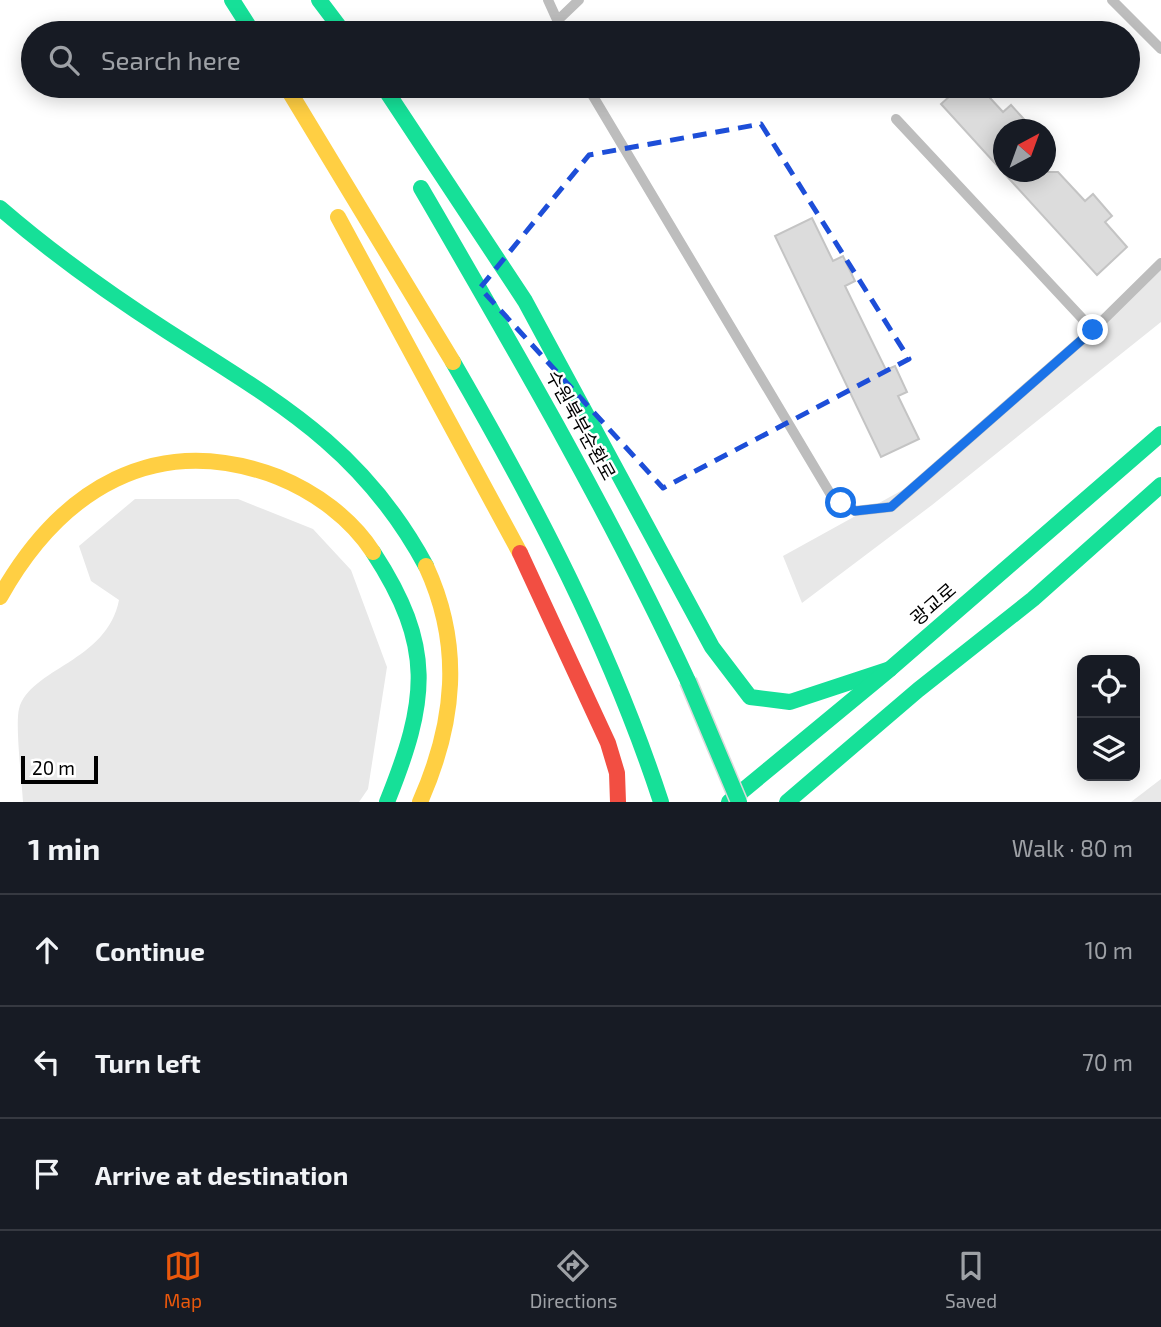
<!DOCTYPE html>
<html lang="en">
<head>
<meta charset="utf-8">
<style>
  body { margin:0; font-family:"Exo 2","Noto Sans KR",sans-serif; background:#242831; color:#f1f3f6 }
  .controls { position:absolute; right:21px; bottom:21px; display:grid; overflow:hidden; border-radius:14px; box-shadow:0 4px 18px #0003 }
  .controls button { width:63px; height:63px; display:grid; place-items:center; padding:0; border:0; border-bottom:2px solid #363941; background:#171b24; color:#f1f3f6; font:35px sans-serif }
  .compass { position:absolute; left:993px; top:119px; width:63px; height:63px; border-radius:50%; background:#171b24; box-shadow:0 4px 18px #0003; rotate:41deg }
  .scale { position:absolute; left:21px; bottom:18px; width:77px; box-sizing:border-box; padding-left:7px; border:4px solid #000; border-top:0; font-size:19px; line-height:24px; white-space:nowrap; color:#000; -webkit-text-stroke:5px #fff; paint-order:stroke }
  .stop { position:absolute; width:21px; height:21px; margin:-16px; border:5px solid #1a73e8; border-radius:50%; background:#fff }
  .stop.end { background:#1a73e8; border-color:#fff; box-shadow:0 2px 7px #0008 }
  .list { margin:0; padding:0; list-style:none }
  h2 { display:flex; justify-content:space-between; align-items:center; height:91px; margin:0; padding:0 28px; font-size:30px }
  h2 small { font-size:23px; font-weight:400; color:#9ea1a6 }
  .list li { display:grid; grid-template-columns:46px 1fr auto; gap:21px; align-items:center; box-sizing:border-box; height:112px; padding:0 28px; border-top:2px solid #363941 }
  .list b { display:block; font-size:26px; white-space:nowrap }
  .list em { font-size:23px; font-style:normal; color:#9ea1a6 }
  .icon { flex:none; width:38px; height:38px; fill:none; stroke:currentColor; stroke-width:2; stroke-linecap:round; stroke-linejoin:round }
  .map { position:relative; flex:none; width:1161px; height:802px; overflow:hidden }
  .search { position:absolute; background:#171b24; box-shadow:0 4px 18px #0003; left:21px; right:21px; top:21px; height:77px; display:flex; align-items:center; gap:18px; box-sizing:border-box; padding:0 24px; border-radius:38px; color:#9ea1a6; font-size:26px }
  .sheet { height:427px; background:#171b24 }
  nav { display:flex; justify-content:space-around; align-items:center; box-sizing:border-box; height:98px; border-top:2px solid #363941; background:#171b24; font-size:19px; color:#9ea1a6 }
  nav a { display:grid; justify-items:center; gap:4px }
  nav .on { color:#ea580c }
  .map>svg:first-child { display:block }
</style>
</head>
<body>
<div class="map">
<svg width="1161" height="802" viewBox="0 0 1161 802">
  <rect width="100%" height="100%" fill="#fff"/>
  <g fill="#e8e8e8">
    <polygon points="1161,269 1161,322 932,505 802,603 783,556 908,487"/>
    <path d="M135,499H238L313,529L351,570L387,667L368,789L359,802H23C22,783 15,724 19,709C30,668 107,662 119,600L91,581L79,546Z"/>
    <polygon points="1161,779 1161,802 1131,802"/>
  </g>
  <g fill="#dcdcdc" stroke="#c4c4c4" stroke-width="2">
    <polygon points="961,86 979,86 1003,112 1011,105 1034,130 1004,130 1004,172 1058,172 1085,201 1093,194 1112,216 1105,222 1127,247 1097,275 941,104"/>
    <polygon points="812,218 833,261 843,256 855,281 845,286 886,370 895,366 907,392 898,396 919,439 881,457 775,236"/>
  </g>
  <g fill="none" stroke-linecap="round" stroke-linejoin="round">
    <g stroke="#bdbdbd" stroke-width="10">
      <polyline points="548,0 563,33"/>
      <polyline points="1112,0 1161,49"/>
      <polyline points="557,21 579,0"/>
      <polyline points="587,86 831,495 855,511 891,507 1093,330 1161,263"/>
      <polyline points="896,119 1093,330"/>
    </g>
    <g stroke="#16e098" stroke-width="16">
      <polyline points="232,0 253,33"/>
      <polyline points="319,0 344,33"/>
      <polyline points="383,86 525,301 712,647 750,697 790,702 890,669"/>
      <path d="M421,188C515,350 609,511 688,681"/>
      <path d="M0,208C52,253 108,293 167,331C276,401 362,447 426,566"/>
      <path d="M453,362C535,504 610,646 661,802"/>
      <path d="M373,552C435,647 428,700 387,802"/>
      <polyline points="729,802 890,669 1161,434"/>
      <polyline points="787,802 918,690 1033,599 1161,485"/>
    </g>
    <g stroke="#ffcf43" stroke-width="16">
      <polyline points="286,86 453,362"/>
      <polyline points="338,217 520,553"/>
      <path d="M0,597C60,490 155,430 278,477C315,492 351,518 373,552"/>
      <path d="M420,802C455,723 463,646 426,566"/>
    </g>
    <polyline stroke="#f24e42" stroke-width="16" points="520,553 608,743 617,773 618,802"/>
    <defs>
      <polyline id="fast-bridge" points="688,681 739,802"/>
    </defs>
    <use href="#fast-bridge" stroke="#dbdbdb" stroke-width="19" stroke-linecap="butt"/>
    <use href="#fast-bridge" stroke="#16e098" stroke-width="16"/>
  </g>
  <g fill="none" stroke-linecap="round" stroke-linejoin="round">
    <polyline stroke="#1a73e8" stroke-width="9" points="841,503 855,511 891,507 1093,330"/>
  </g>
  <path fill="none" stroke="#1d4ed8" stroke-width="5" stroke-dasharray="14 9" stroke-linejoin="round" d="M761,124L909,359L663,488L480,288L589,155Z"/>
  <g text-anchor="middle" stroke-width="5" stroke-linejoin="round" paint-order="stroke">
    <g font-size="19" fill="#000" stroke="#fff">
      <text transform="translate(581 425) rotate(61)" y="7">수원북부순환로</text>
      <text transform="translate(933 604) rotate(-41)" y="7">광교로</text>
    </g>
  </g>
</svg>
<div class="controls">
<button><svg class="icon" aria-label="locate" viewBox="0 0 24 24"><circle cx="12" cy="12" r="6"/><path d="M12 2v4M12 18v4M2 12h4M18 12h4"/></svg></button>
<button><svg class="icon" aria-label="layers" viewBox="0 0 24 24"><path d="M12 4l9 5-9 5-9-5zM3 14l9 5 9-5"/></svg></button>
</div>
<svg class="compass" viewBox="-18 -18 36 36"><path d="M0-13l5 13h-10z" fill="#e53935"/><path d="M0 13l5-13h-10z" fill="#9ea1a6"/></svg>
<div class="scale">20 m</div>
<div class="stop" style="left:841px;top:503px"></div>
<div class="stop end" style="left:1093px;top:330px"></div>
<div class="search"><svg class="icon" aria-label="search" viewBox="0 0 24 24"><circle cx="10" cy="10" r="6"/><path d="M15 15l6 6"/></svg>Search here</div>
</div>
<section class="sheet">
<h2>1 min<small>Walk · 80 m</small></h2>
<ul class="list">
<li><svg class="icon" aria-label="ahead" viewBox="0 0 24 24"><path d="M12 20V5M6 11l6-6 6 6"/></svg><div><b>Continue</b></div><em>10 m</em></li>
<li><svg class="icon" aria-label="left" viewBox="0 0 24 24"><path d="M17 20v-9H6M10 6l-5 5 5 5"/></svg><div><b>Turn left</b></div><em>70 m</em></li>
<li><svg class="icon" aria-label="arrive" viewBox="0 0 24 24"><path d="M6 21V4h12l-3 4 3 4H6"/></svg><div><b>Arrive at destination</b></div></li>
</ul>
</section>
<nav>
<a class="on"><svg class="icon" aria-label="map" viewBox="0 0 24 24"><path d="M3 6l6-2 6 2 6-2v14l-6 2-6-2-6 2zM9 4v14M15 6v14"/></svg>Map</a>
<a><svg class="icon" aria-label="directions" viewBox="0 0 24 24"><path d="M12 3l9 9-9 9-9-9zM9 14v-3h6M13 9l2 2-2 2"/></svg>Directions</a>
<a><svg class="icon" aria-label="saved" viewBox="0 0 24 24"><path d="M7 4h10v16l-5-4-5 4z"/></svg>Saved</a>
</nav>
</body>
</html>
